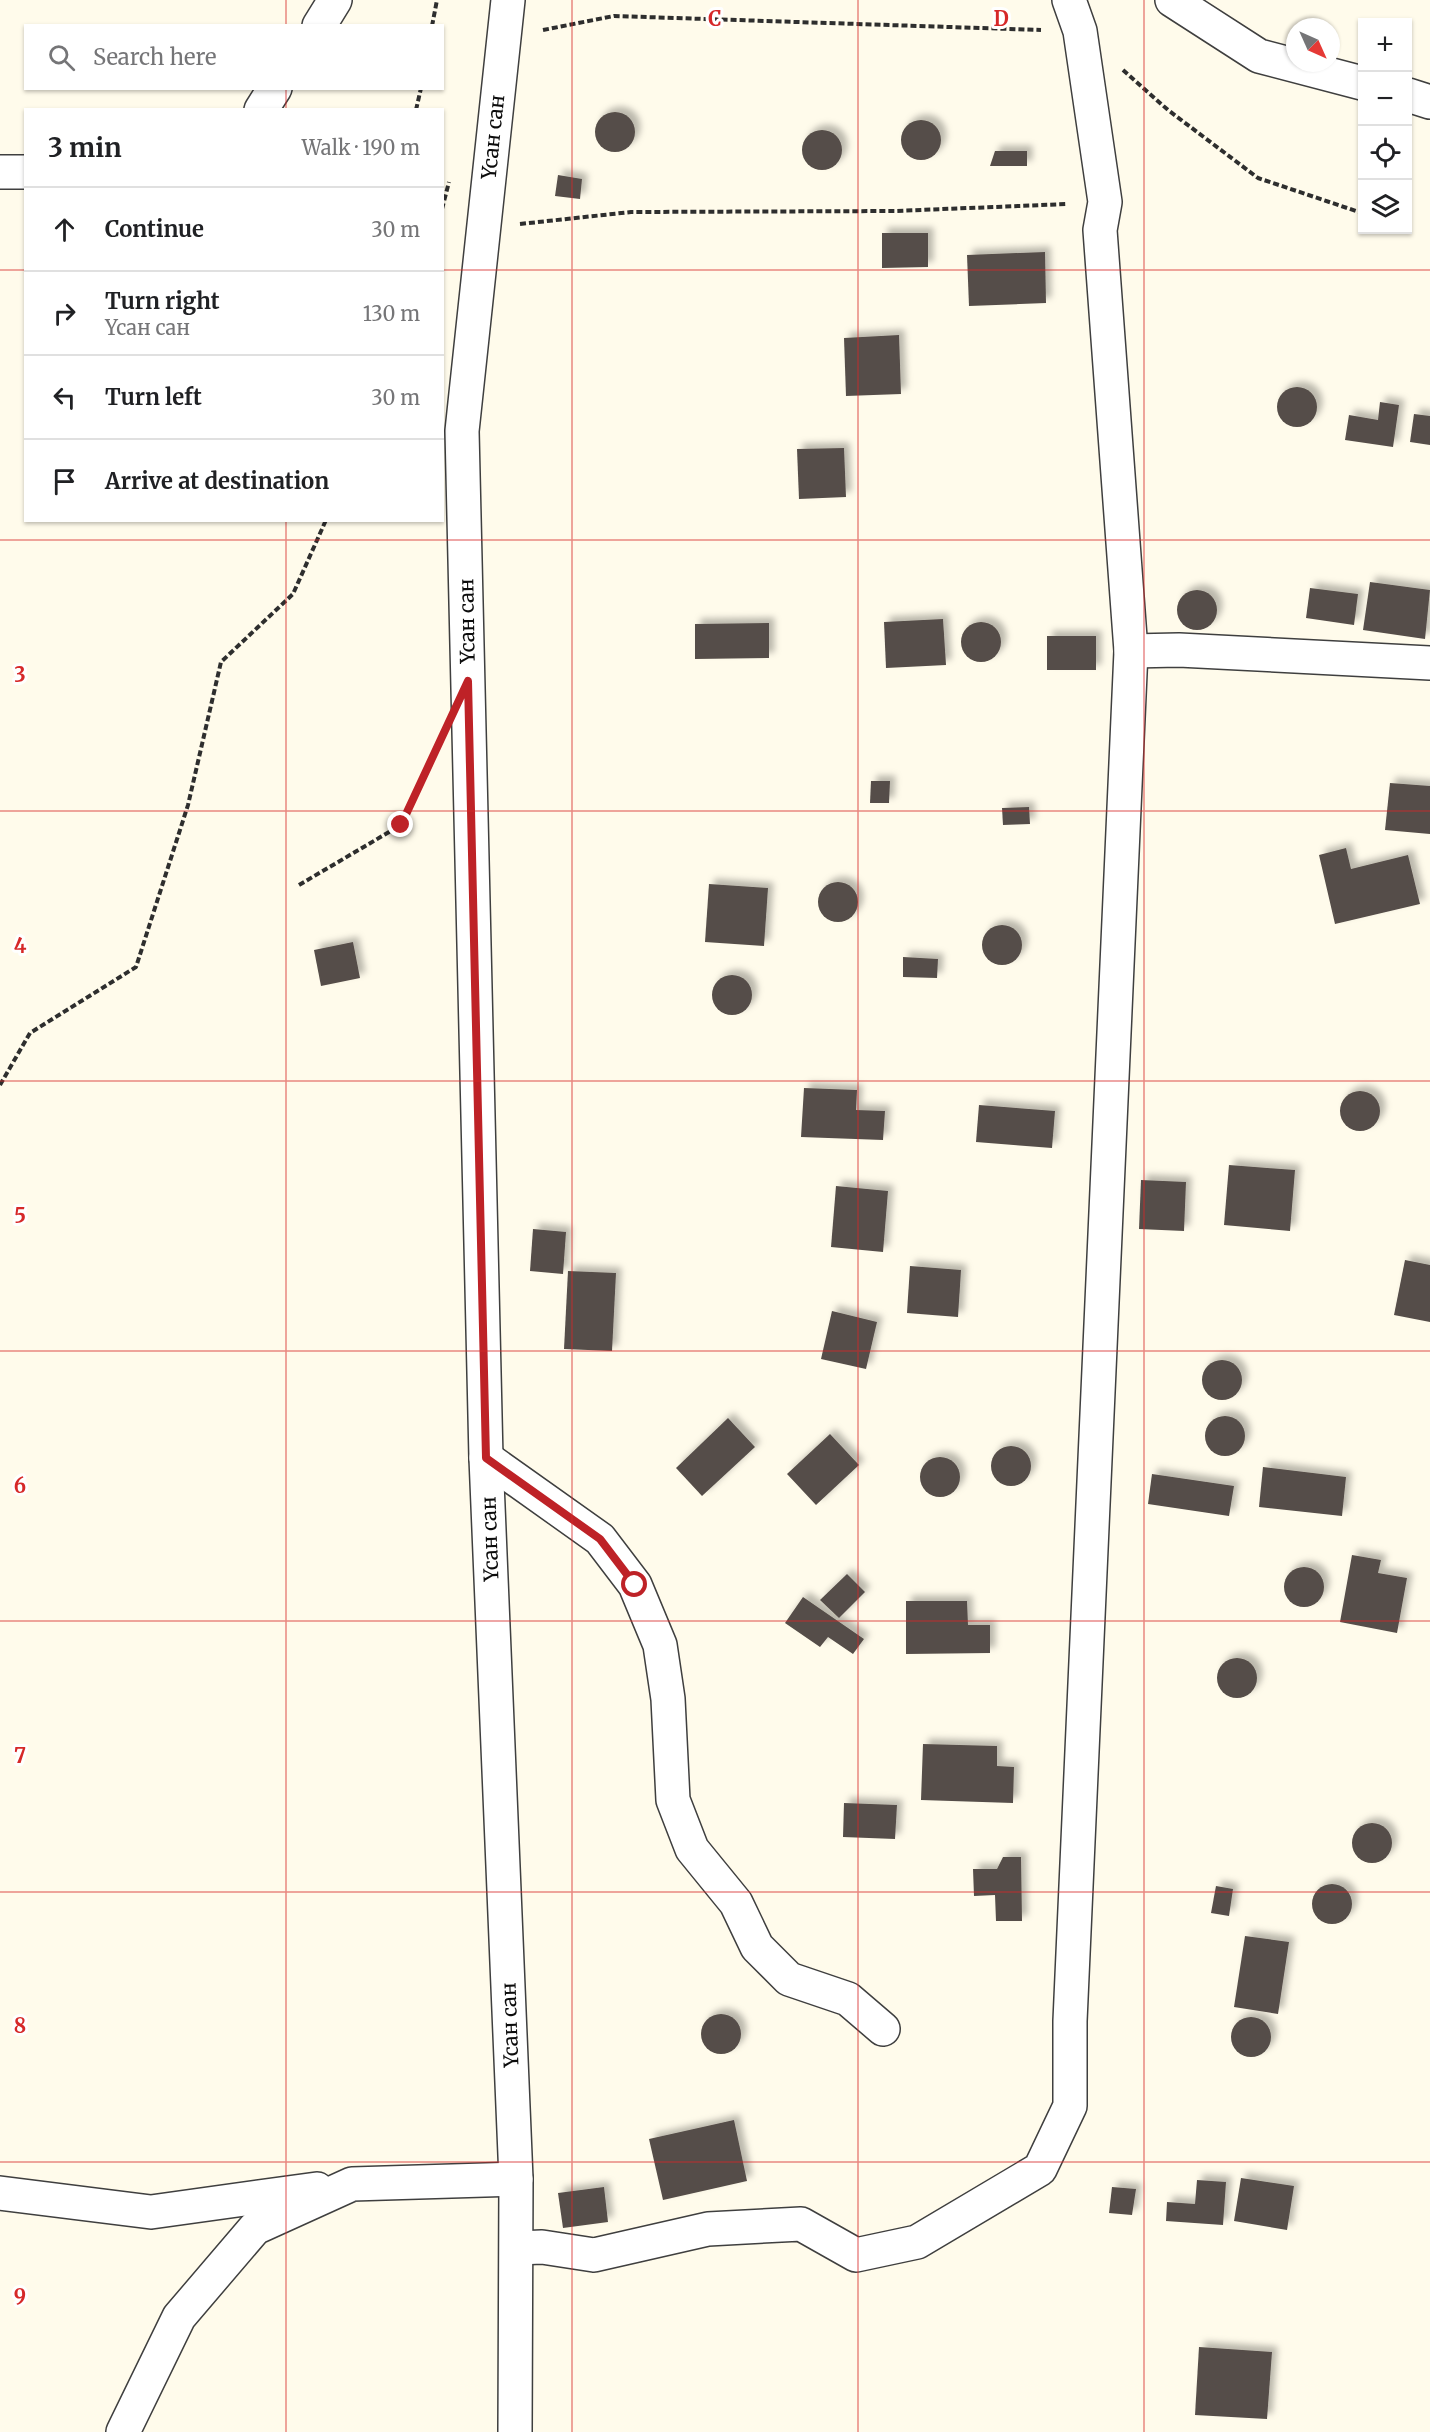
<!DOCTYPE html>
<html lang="en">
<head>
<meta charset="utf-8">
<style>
  body { margin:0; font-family:Merriweather,serif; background:#f6f6f6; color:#202124 }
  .controls { position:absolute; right:18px; top:18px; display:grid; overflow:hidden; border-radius:0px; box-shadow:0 2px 4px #0004 }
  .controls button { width:54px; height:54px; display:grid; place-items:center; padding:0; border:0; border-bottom:2px solid #e0e0e0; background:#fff; color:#202124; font:30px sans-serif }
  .compass { position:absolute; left:1286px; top:18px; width:54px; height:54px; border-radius:50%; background:#fff; box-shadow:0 2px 4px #0004; rotate:135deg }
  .stop { position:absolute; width:18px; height:18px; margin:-14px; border:4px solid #be2227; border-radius:50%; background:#fff }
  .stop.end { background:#be2227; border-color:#fff; box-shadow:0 2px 6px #0008 }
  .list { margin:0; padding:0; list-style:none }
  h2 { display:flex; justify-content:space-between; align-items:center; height:78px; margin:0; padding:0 24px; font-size:26px }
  h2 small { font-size:20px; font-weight:400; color:#757577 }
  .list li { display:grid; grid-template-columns:39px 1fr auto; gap:18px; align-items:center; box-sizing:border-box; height:84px; padding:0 24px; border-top:2px solid #e0e0e0 }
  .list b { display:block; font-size:22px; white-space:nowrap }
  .list p { margin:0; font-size:20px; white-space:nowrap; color:#757577 }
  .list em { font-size:20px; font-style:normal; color:#757577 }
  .icon { flex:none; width:33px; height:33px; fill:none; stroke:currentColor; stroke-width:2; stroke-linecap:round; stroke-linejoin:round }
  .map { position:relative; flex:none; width:1430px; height:2432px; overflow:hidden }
  .search { position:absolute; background:#fff; box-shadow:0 2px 4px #0004; left:24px; top:24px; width:420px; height:66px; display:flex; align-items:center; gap:15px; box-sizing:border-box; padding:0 21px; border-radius:0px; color:#757577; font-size:22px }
  .panel { position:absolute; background:#fff; box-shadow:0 2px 4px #0004; left:24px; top:108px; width:420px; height:414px; border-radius:0px }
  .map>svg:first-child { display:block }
</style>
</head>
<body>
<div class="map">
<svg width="1430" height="2432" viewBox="0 0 1430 2432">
  <defs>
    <filter id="shadow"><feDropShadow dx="5.5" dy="-5.5" stdDeviation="3" flood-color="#0004"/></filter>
  </defs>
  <rect width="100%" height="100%" fill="#fffbeb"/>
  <g fill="#554d48" filter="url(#shadow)">
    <circle cx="615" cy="132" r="20"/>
    <circle cx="921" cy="140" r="20"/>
    <circle cx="822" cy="150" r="20"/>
    <polygon points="995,151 1027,151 1027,166 990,166"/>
    <polygon points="558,175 582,179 580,199 555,196"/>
    <polygon points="882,233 928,233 928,267 882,268"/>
    <polygon points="1045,252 1046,303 969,306 967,255"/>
    <polygon points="899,335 901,394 846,396 844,338"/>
    <circle cx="1297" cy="407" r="20"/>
    <polygon points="1380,402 1399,405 1393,447 1345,440 1349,415 1378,420"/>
    <polygon points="1414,414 1430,416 1430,445 1410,442"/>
    <polygon points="844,448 846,497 799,499 797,449"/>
    <polygon points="1370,582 1430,590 1425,639 1363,630"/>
    <polygon points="1310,588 1358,594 1354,625 1306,618"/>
    <circle cx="1197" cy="610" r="20"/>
    <polygon points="943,619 946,665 886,668 884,622"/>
    <circle cx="981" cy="642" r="20"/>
    <polygon points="769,623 769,658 695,659 695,624"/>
    <rect x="1047" y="636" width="49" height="34"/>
    <polygon points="871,781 890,781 889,803 870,803"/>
    <polygon points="1390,783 1430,786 1430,834 1385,830"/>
    <polygon points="1029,807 1030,824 1003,825 1002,808"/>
    <polygon points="1346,848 1351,869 1408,855 1420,904 1335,924 1319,855"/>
    <circle cx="838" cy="902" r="20"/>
    <polygon points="709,884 768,888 764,946 705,942"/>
    <circle cx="1002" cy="945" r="20"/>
    <polygon points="353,942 360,978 321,986 314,950"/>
    <polygon points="903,957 938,959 937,978 903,977"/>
    <circle cx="732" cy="995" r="20"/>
    <polygon points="804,1088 857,1090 856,1110 885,1111 883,1140 801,1137"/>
    <circle cx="1360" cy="1111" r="20"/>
    <polygon points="979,1105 1055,1111 1052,1148 976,1142"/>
    <polygon points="1229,1165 1295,1170 1290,1231 1224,1225"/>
    <polygon points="1141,1180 1186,1182 1184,1231 1139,1229"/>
    <polygon points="836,1186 888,1191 883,1252 831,1247"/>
    <polygon points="533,1229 566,1232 563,1274 530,1271"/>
    <polygon points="1405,1260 1430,1265 1430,1322 1394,1315"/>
    <polygon points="910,1266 961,1270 958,1317 907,1313"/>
    <polygon points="568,1271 616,1273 612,1351 564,1349"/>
    <polygon points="832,1311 877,1322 866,1369 821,1359"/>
    <circle cx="1222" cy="1380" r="20"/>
    <circle cx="1225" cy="1436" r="20"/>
    <polygon points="728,1418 755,1447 702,1496 676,1468"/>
    <polygon points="830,1434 859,1465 816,1505 787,1474"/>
    <circle cx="1011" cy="1466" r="20"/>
    <circle cx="940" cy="1477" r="20"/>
    <polygon points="1263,1467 1346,1477 1342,1516 1259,1507"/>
    <polygon points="1152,1474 1234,1486 1229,1516 1148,1504"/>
    <polygon points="1352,1555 1381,1560 1378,1573 1407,1578 1397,1633 1340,1622"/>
    <circle cx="1304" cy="1587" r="20"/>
    <polygon points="847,1574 865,1592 839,1618 820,1600"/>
    <polygon points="803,1597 864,1639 853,1654 828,1637 820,1647 785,1623"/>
    <polygon points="906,1601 967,1601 968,1625 990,1625 990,1653 906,1654"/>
    <circle cx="1237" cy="1678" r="20"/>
    <polygon points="923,1744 997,1746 997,1766 1014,1767 1013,1803 921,1800"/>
    <polygon points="844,1803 897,1805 895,1839 843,1837"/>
    <circle cx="1372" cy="1843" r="20"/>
    <polygon points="1003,1857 1021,1857 1022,1921 996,1921 995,1895 974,1896 973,1869 997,1869"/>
    <circle cx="1332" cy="1904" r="20"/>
    <polygon points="1216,1886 1233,1889 1229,1916 1211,1913"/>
    <polygon points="1245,1936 1289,1942 1278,2014 1234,2007"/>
    <circle cx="721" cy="2034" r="20"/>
    <circle cx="1251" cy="2037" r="20"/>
    <polygon points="734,2120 747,2181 663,2200 649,2139"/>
    <polygon points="1241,2178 1294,2186 1287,2230 1234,2221"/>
    <polygon points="1197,2180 1226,2182 1223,2225 1166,2221 1167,2202 1195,2204"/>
    <polygon points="604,2187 608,2222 563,2228 558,2193"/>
    <polygon points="1112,2187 1136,2189 1132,2215 1109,2213"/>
    <polygon points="1199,2347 1272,2352 1267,2419 1195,2415"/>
  </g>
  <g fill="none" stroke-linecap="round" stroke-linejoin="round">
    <defs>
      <g id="minor">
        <polyline points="508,0 462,431 486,1458 516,2179 515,2432"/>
        <polyline points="1172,0 1259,56 1362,83"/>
        <polyline points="319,26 335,0"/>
        <polyline points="1408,95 1430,102"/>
        <polyline points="261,110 275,88"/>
        <polyline points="0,172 26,172"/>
        <polyline points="1131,651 1179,650 1430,663"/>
        <polyline points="486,1458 600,1539 635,1585 660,1645 668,1699 673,1800 692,1849 736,1903 757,1947 789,1979 848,1999 883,2029"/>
        <polyline points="0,2193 151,2212 317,2189"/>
        <polyline points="517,2248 542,2247 594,2255 708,2229 801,2224 856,2255 917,2242 1040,2169 1070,2106 1070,2021 1131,651 1100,230 1105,202 1080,31 1069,0"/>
        <polyline points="123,2432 179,2317 255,2228 352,2184 516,2179"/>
      </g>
    </defs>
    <use href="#minor" stroke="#3f3f3f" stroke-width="36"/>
    <g stroke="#2e2e2e" stroke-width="4" stroke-dasharray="6 3" stroke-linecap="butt">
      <polyline points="432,26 437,0"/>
      <polyline points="543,30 614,16 1041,30"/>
      <polyline points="1123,70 1168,110 1258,178 1362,213"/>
      <polyline points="416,110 421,88"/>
      <polyline points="442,209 449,182"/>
      <polyline points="520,224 631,212 896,211 1067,204"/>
      <polyline points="299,885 401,825 431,764"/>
      <polyline points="0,1085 30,1033 136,967 188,805 221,662 293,594 326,520"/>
    </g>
    <use href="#minor" stroke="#fff" stroke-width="33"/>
  </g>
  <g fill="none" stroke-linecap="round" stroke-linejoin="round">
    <polyline stroke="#be2227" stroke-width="8" points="401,825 468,681 486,1458 600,1539 635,1585"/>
  </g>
  <path fill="none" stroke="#d62828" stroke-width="1.5" stroke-opacity="0.55" d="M286,0V26M572,0V2432M858,0V2432M1144,0V2432M286,88V110M0,270H26M442,270H1430M286,520V2432M0,540H1430M0,811H1430M0,1081H1430M0,1351H1430M0,1621H1430M0,1892H1430M0,2162H1430"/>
  <g text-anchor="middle" stroke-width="6" stroke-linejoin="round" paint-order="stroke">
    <g font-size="20" fill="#0c0c0c" stroke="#fff">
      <text transform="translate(493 137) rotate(-84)" y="7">Үсан сан</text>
      <text transform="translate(467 621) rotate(-91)" y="7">Үсан сан</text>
      <text transform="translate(490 1539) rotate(-92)" y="7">Үсан сан</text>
      <text transform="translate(510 2025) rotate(-92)" y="7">Үсан сан</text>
    </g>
  </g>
  <g font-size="20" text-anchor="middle" font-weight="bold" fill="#d62828" stroke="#fff" stroke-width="6" stroke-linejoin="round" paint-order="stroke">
    <text x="715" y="26">C</text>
    <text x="1001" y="26">D</text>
    <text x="20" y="682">3</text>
    <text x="20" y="953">4</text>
    <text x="20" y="1223">5</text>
    <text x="20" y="1493">6</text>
    <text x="20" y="1763">7</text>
    <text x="20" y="2033">8</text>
    <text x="20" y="2304">9</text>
  </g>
</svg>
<div class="controls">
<button>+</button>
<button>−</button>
<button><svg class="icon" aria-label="locate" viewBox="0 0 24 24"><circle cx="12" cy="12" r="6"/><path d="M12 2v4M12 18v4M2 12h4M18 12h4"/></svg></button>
<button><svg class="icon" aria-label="layers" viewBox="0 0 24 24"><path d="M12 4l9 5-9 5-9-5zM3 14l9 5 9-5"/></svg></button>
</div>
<svg class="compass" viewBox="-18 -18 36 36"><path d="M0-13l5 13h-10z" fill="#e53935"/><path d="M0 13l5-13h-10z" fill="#757577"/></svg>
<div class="stop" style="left:635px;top:1585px"></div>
<div class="stop end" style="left:401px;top:825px"></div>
<div class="search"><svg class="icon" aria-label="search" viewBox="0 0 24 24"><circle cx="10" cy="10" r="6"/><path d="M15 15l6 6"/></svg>Search here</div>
<section class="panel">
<h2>3 min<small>Walk · 190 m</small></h2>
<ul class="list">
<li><svg class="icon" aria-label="ahead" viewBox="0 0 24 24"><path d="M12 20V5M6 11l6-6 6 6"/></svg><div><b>Continue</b></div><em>30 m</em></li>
<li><svg class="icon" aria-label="right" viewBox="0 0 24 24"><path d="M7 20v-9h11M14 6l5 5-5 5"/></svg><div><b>Turn right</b><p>Үсан сан</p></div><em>130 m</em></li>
<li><svg class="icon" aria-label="left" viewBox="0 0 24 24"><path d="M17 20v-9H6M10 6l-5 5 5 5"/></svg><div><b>Turn left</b></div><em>30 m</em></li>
<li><svg class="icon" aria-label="arrive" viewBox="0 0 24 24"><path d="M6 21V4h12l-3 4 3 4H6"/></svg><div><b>Arrive at destination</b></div></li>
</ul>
</section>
</div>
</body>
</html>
